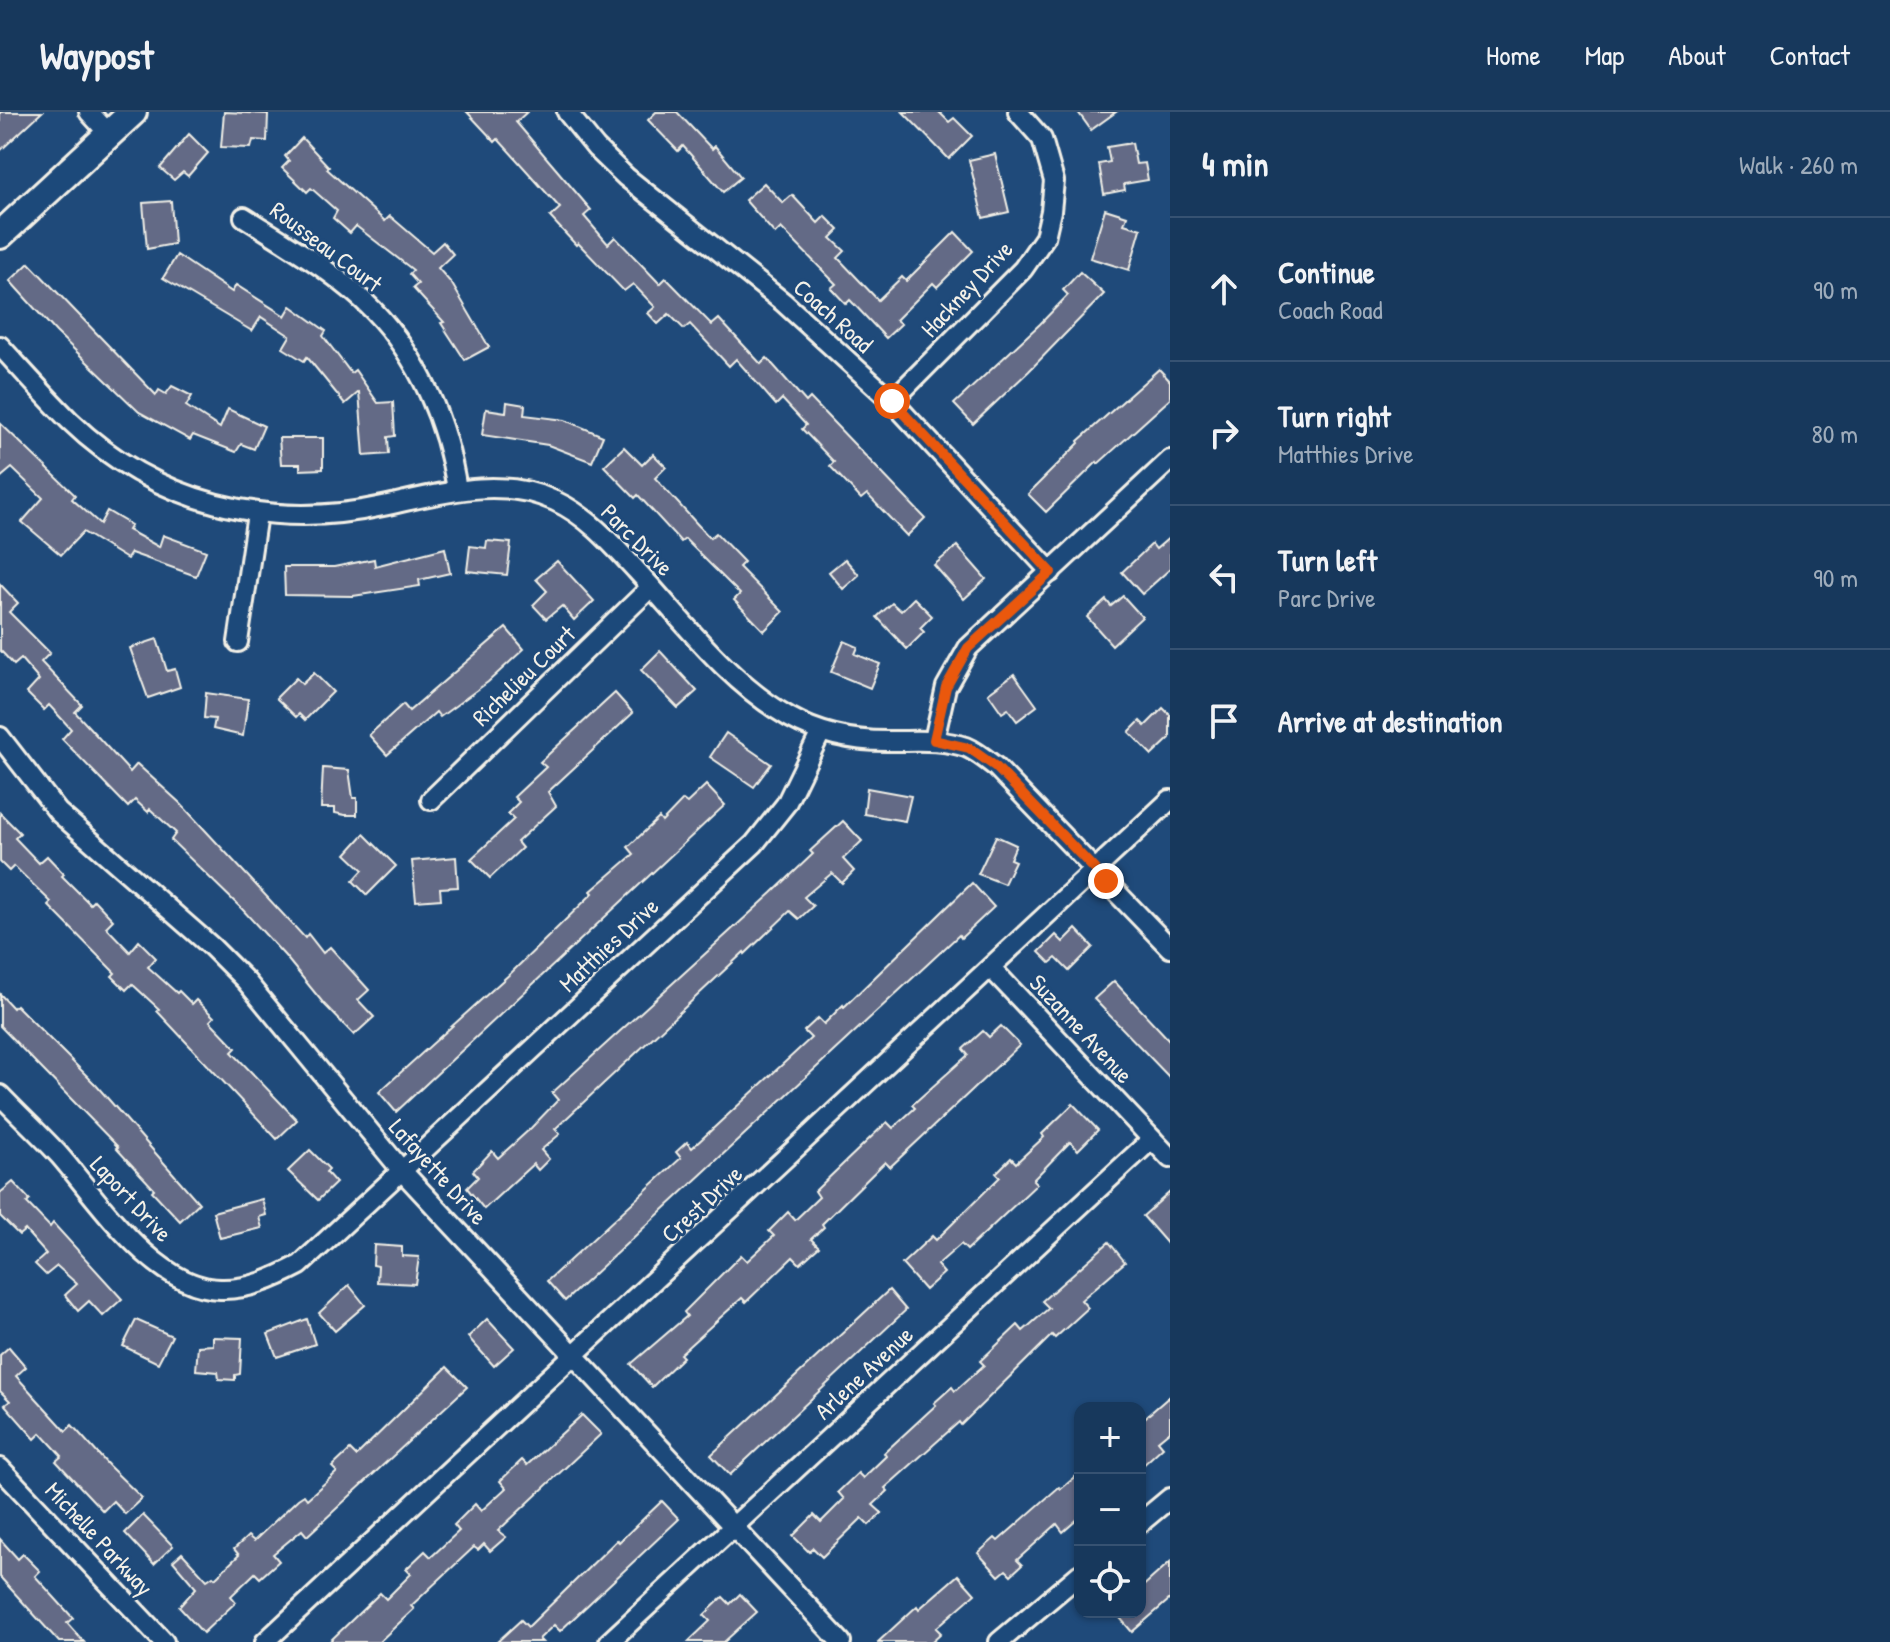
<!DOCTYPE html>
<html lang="en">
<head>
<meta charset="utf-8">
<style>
  body { margin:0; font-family:"Patrick Hand",sans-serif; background:#244365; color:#f1f3f6 }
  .controls { position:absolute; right:24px; bottom:24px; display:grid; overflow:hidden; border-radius:16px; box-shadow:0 2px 6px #0004 }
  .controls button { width:72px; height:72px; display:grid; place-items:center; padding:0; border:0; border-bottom:2px solid #365272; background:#17385c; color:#f1f3f6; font:40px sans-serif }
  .stop { position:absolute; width:24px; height:24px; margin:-18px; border:6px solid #ea580c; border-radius:50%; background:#fff }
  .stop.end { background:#ea580c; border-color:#fff; box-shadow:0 2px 8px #0008 }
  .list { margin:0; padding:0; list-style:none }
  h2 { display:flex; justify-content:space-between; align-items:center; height:104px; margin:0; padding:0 32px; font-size:34px }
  h2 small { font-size:26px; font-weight:400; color:#9eacbb }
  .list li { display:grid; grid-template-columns:52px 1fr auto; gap:24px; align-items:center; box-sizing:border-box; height:144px; padding:0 32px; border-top:2px solid #365272 }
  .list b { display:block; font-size:30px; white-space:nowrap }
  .list p { margin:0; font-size:26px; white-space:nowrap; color:#9eacbb }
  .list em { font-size:26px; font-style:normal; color:#9eacbb }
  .icon { flex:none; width:44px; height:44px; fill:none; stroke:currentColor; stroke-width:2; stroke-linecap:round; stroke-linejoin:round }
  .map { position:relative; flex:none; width:1170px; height:1530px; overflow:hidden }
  header { display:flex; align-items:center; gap:48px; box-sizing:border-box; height:112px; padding:0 40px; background:#17385c; border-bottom:2px solid #365272 }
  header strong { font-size:38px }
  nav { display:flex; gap:44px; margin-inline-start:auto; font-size:28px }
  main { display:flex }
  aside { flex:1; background:#17385c }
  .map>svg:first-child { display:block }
</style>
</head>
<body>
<header>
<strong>Waypost</strong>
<nav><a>Home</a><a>Map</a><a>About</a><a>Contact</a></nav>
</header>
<main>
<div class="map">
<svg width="1170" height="1530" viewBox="0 0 1170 1530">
  <rect width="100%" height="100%" fill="#1f4a7a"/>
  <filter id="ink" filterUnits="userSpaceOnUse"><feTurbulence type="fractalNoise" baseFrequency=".0125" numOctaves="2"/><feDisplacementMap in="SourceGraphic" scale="16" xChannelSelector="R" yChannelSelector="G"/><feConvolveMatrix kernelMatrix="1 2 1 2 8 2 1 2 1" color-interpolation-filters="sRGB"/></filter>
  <g filter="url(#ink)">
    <g fill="#636b86" stroke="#f4f1e8" stroke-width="2">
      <polygon points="0,0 42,0 0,39"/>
      <polygon points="224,0 268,2 267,29 253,28 251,36 221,35"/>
      <polygon points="467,0 527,0 516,10 591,98 584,104 608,132 615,125 660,172 666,166 712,213 719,207 761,252 767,246 806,290 810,286 925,406 907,424 867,382 861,387 830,354 834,350 802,317 806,313 782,287 776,293 736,247 729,254 690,212 684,217 669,202 658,212 648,201 655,195 633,172 624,179 578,131 576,133 550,105 560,96 498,27 495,30"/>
      <polygon points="656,0 677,0 712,37 715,34 741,65 723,80 683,34 678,39 648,8"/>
      <polygon points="903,0 939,0 949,10 954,6 972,24 949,47"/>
      <polygon points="1078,0 1116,0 1091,18"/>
      <polygon points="189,22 208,41 188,64 183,60 174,68 160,56"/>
      <polygon points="302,26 329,55 327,57 385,109 390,104 432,140 443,130 453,142 438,156 452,172 489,235 465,248 441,211 444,210 413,176 418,172 409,162 413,158 356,114 350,121 333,106 337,99 311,76 307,80 282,56 289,49 285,44"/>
      <polygon points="1132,31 1136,52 1145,51 1148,68 1124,72 1125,78 1104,82 1099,52 1110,50 1107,35"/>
      <polygon points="995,42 1009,100 983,106 969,48"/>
      <polygon points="764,71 783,91 792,83 818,111 825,104 839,118 831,126 845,139 838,146 878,188 902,165 906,169 955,120 973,139 937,175 933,171 896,208 901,212 886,226 850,188 846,192 831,176 836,172 781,116 775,122 745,88"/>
      <polygon points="171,89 174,132 147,137 143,91"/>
      <polygon points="1105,97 1127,104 1124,112 1141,117 1129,158 1090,146"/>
      <polygon points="177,143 232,180 236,173 285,204 291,194 326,219 323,224 351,261 355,258 378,291 393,290 395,324 388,325 389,342 364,344 359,280 345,292 307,245 304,249 283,236 290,224 261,205 252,219 163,166"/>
      <polygon points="29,151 156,283 159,278 166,282 172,274 192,284 186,294 220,316 228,297 264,314 254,337 241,332 236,340 193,323 190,328 139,300 56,220 10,169"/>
      <polygon points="1080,160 1104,182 1029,259 973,312 954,292 1040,212 1068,183 1063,178"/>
      <polygon points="1159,257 1170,269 1170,287 1098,352 1097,350 1046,400 1028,382 1079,331 1078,329"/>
      <polygon points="507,290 525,293 524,303 565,308 603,324 592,350 548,333 482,323 486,297 506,300"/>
      <polygon points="0,311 75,383 72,387 100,412 107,399 131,413 128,418 159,435 163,423 206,439 196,464 131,441 127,447 83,420 61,443 22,410 43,386 12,356 0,366"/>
      <polygon points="279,326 323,326 323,357 300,358 300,352 281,352"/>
      <polygon points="624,335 642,353 653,342 666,355 655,366 710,426 716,421 744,450 739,455 783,500 764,519 734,488 740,482 685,427 681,430 638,383 635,386 604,354"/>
      <polygon points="1170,425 1170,457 1142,482 1122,460 1152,432 1156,437"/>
      <polygon points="487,429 511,431 507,463 467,459 470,434 486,436"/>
      <polygon points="957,434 986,467 964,487 934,453"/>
      <polygon points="445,436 450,461 419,468 420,474 353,484 285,483 284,455 334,455 374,447 375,454"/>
      <polygon points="845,447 859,463 843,477 829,460"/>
      <polygon points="557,449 594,489 574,508 562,494 546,507 533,493 547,479 536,467"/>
      <polygon points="0,472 18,491 9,500 50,541 41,550 82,593 75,600 130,660 137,652 180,691 305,826 308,822 323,841 330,835 369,878 358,888 374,905 354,923 324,892 285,844 242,797 171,728 176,721 150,697 148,700 135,688 128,695 62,627 71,617 49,593 44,598 27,581 39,568 21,547 14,553 0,538"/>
      <polygon points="1123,484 1142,505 1112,533 1087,505 1106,488 1111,494"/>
      <polygon points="914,486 932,504 920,516 924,520 907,537 877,505 892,491 901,499"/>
      <polygon points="506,516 524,537 488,570 440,605 436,600 387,643 369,623 403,592 409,599"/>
      <polygon points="157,527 167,559 175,557 180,575 148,586 130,536"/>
      <polygon points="844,529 858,535 855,542 880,552 870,576 831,560"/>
      <polygon points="660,539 697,579 678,596 641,558"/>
      <polygon points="314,561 333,580 305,608 299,602 296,605 276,586 296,566 302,572"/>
      <polygon points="1014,562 1037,594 1017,609 1008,597 1002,601 988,581"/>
      <polygon points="206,581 248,587 243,624 213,617 215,607 204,606"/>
      <polygon points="615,581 633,601 548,680 556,694 517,730 522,736 490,766 471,747 514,707 508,701 519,690 514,685 546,655 540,650"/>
      <polygon points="1163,596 1170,603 1170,626 1152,643 1129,620 1140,609 1145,614"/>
      <polygon points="726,621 771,652 754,675 710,645"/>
      <polygon points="323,656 349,658 353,686 357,686 357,703 345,703 335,701 335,696 321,696"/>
      <polygon points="706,673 725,693 396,1000 379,980 512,860 593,781 591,779 634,742 628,735 659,706 662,710 683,688 687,691"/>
      <polygon points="867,676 911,684 905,709 864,702"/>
      <polygon points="0,701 20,721 15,726 39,751 47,744 64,762 62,764 90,792 94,788 113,808 106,815 130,840 139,829 156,846 148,855 177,881 179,879 192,892 196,888 214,905 210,909 236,936 232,940 297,1008 277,1027 157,899 159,897 132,872 126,878 112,864 115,861 48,793 51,790 14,754 9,759 0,750"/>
      <polygon points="843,709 862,729 843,747 854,759 842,771 832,761 804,785 813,794 799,807 790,799 745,842 744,840 555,1017 560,1022 541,1038 549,1047 538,1058 533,1052 484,1097 467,1076 478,1065 473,1059 492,1039 498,1046 531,1016 558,988 552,981 772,781 813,742 810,739"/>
      <polygon points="364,722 396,754 367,783 353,769 363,758 346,742"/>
      <polygon points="996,724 1016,733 1010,747 1015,749 1004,772 978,762"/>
      <polygon points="456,745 458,775 440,776 441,787 416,789 412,749"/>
      <polygon points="972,771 994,795 961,826 959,823 565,1189 547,1169 681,1046 676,1040 687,1030 692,1036 811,926 804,919 818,906 824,912 843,893 844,895"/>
      <polygon points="1076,817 1093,835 1069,859 1056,846 1050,851 1039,840 1056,823 1063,830"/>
      <polygon points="1114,869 1170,929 1170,966 1094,887"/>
      <polygon points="0,882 13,896 16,893 96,973 199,1091 180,1109 152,1079 154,1077 116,1036 118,1035 0,914"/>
      <polygon points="1001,914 1020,933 890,1055 885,1050 822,1112 824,1115 811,1127 819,1135 800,1152 793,1145 746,1190 742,1186 680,1242 683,1245 652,1275 631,1252 687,1204 684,1200 741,1143 747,1149 774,1124 769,1119 788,1100 795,1108 819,1085 815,1079 887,1010 893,1016 915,996 912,993 968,943 963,937 983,919 989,925"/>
      <polygon points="1073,992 1098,1018 1078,1038 1070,1030 1033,1068 1037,1072 967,1138 961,1132 937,1153 944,1161 925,1178 902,1152 932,1124 936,1128 1000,1065 996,1061 1011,1046 1016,1051 1044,1025 1042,1022"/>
      <polygon points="310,1038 329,1057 326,1060 336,1071 318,1088 288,1059"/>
      <polygon points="13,1070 30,1088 27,1091 50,1115 53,1111 122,1187 103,1204 89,1189 78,1199 65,1183 77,1172 57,1154 46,1163 35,1152 46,1142 25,1118 19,1123 0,1104 0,1081"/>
      <polygon points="1170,1080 1170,1135 1143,1104"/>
      <polygon points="262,1087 266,1103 259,1105 262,1116 220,1126 213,1100"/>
      <polygon points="1109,1130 1125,1150 1081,1188 1088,1196 1055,1226 1052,1223 961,1313 959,1310 885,1376 888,1379 873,1393 882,1401 869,1413 862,1406 822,1445 813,1436 809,1440 793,1424 814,1403 821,1410 844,1387 838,1380 858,1361 863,1366 886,1344 884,1341 936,1293 934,1291 952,1275 955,1279 984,1253 980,1249 1018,1213 1023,1219 1049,1196 1042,1189"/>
      <polygon points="374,1133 402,1135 402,1144 419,1145 415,1172 377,1170 378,1154 373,1153"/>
      <polygon points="349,1173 365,1193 335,1219 319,1201"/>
      <polygon points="889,1178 906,1198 730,1363 711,1343"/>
      <polygon points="307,1207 315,1232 277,1245 268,1222"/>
      <polygon points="487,1207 514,1236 494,1254 468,1225"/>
      <polygon points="136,1208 172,1224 158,1251 123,1234"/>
      <polygon points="213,1225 242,1226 240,1262 235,1263 235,1268 219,1267 218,1260 196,1258 198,1234 213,1233"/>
      <polygon points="9,1235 26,1255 16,1264 66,1319 72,1313 109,1354 142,1386 125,1402 113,1389 103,1399 56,1349 62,1344 41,1321 35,1327 5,1293 10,1289 0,1279 0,1243"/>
      <polygon points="447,1255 467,1275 307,1424 302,1418 273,1442 279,1449 260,1466 255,1461 231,1484 236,1490 203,1521 179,1495 196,1476 173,1449 182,1441 207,1468 213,1464 215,1466 239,1443 234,1437 248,1424 254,1429 298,1387 304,1383 307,1387 337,1360 332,1355 350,1338 356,1344"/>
      <polygon points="1170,1284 1170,1319 1158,1329 1163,1335 1140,1356 1140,1310"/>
      <polygon points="582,1303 601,1322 498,1419 506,1425 490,1439 484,1432 478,1438 474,1435 411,1494 414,1497 379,1530 329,1530 380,1481 386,1487 411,1462 406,1457 425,1439 431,1445 459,1419 454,1413 475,1392 481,1399 506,1376 500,1369 522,1348 527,1353"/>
      <polygon points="1080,1361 1080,1405 1063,1420 1057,1412 1017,1448 1022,1453 1011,1463 1006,1458 999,1464 978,1441 995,1426 998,1429 1059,1375 1061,1377"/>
      <polygon points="662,1389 679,1407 560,1519 554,1513 539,1527 542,1530 497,1530 521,1508 528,1515 617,1428 619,1430"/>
      <polygon points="143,1403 173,1434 154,1452 125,1421"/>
      <polygon points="0,1427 18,1447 23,1442 40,1459 35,1464 73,1506 67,1511 84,1530 59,1530 0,1465"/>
      <polygon points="1170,1450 1170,1487 1132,1520 1115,1500 1140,1500 1140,1477"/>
      <polygon points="958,1463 975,1482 936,1516 941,1521 931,1530 878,1530 917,1494 919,1497"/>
      <polygon points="740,1482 757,1500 724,1530 688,1530 710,1509 704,1503 723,1485 730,1492"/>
    </g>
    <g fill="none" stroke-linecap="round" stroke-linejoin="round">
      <defs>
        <g id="street">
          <polyline points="89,0 109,22"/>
          <polyline points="567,0 596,36 626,65 783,190 892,289 1051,460"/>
          <path d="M244,105C288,133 336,160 373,198C420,247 447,311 457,378"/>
          <path d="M0,234C23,259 46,285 70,309C155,391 269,419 383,394C439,382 500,363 555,389C588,404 613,433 637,459C684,510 728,570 789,605C821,623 858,630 894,629C919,629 941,627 966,635C976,639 987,648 996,655L1170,836"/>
          <polyline points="892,289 1023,157 1045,125 1051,99 1054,69 1042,27 1018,0"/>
          <polyline points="238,530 257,402"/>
          <polyline points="0,625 58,700 212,835 246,869 403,1060 841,1530"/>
          <polyline points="934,628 946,575 968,536 1170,348"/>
          <polyline points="431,688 651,475"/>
          <polyline points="991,856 1170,1046"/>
          <path d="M0,983C20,1004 41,1023 60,1044C99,1089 155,1176 220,1177C249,1178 275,1166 300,1153L754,732L786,692L821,620"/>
          <polyline points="0,1356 164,1530"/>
          <polyline points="1140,1411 1170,1386"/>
          <polyline points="265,1530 1170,688"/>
          <polyline points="609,1530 1152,1027"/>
          <polyline points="999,1530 1080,1462"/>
        </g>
        <polyline id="secondary" points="0,123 133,0"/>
      </defs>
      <use href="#street" stroke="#f4f1e8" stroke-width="24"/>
      <use href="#secondary" stroke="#f4f1e8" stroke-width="32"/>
      <use href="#street" stroke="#1f4a7a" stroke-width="18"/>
      <use href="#secondary" stroke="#1f4a7a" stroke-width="26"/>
    </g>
  </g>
  <g fill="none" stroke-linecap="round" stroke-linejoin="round" filter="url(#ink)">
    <polyline stroke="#ea580c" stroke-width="10" points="892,289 1051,460 968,536 946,575 934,628 969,636 996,655 1106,769"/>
  </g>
  <g text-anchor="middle" stroke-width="6" stroke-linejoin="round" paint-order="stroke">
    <g font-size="24" fill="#f4f1e8" stroke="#1f4a7a">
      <text transform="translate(326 135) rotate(37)" y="8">Rousseau Court</text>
      <text transform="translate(967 177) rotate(-47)" y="8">Hackney Drive</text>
      <text transform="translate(833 204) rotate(42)" y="8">Coach Road</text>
      <text transform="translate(637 428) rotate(45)" y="8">Parc Drive</text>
      <text transform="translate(524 564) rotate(-44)" y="8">Richelieu Court</text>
      <text transform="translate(609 833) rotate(-43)" y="8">Matthies Drive</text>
      <text transform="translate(1081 917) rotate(47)" y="8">Suzanne Avenue</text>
      <text transform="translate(438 1060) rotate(48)" y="8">Lafayette Drive</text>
      <text transform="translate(131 1087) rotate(47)" y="8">Laport Drive</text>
      <text transform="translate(702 1092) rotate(-43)" y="8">Crest Drive</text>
      <text transform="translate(864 1261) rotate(-43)" y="8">Arlene Avenue</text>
      <text transform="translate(99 1427) rotate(47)" y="8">Michelle Parkway</text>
    </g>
  </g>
</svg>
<div class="controls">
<button>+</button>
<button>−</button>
<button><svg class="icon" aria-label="locate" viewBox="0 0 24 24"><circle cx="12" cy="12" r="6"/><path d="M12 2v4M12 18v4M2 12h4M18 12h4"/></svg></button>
</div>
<div class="stop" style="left:892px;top:289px"></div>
<div class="stop end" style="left:1106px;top:769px"></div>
</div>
<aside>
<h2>4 min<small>Walk · 260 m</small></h2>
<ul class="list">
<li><svg class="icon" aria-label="ahead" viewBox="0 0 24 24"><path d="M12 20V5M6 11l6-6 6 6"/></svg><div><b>Continue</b><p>Coach Road</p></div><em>90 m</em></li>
<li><svg class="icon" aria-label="right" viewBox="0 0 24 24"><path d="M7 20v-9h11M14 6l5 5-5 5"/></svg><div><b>Turn right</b><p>Matthies Drive</p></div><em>80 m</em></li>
<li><svg class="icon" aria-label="left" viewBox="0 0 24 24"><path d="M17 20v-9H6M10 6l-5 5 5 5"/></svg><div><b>Turn left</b><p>Parc Drive</p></div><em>90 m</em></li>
<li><svg class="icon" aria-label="arrive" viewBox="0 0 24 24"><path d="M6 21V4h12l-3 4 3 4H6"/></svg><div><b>Arrive at destination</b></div></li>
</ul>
</aside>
</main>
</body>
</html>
